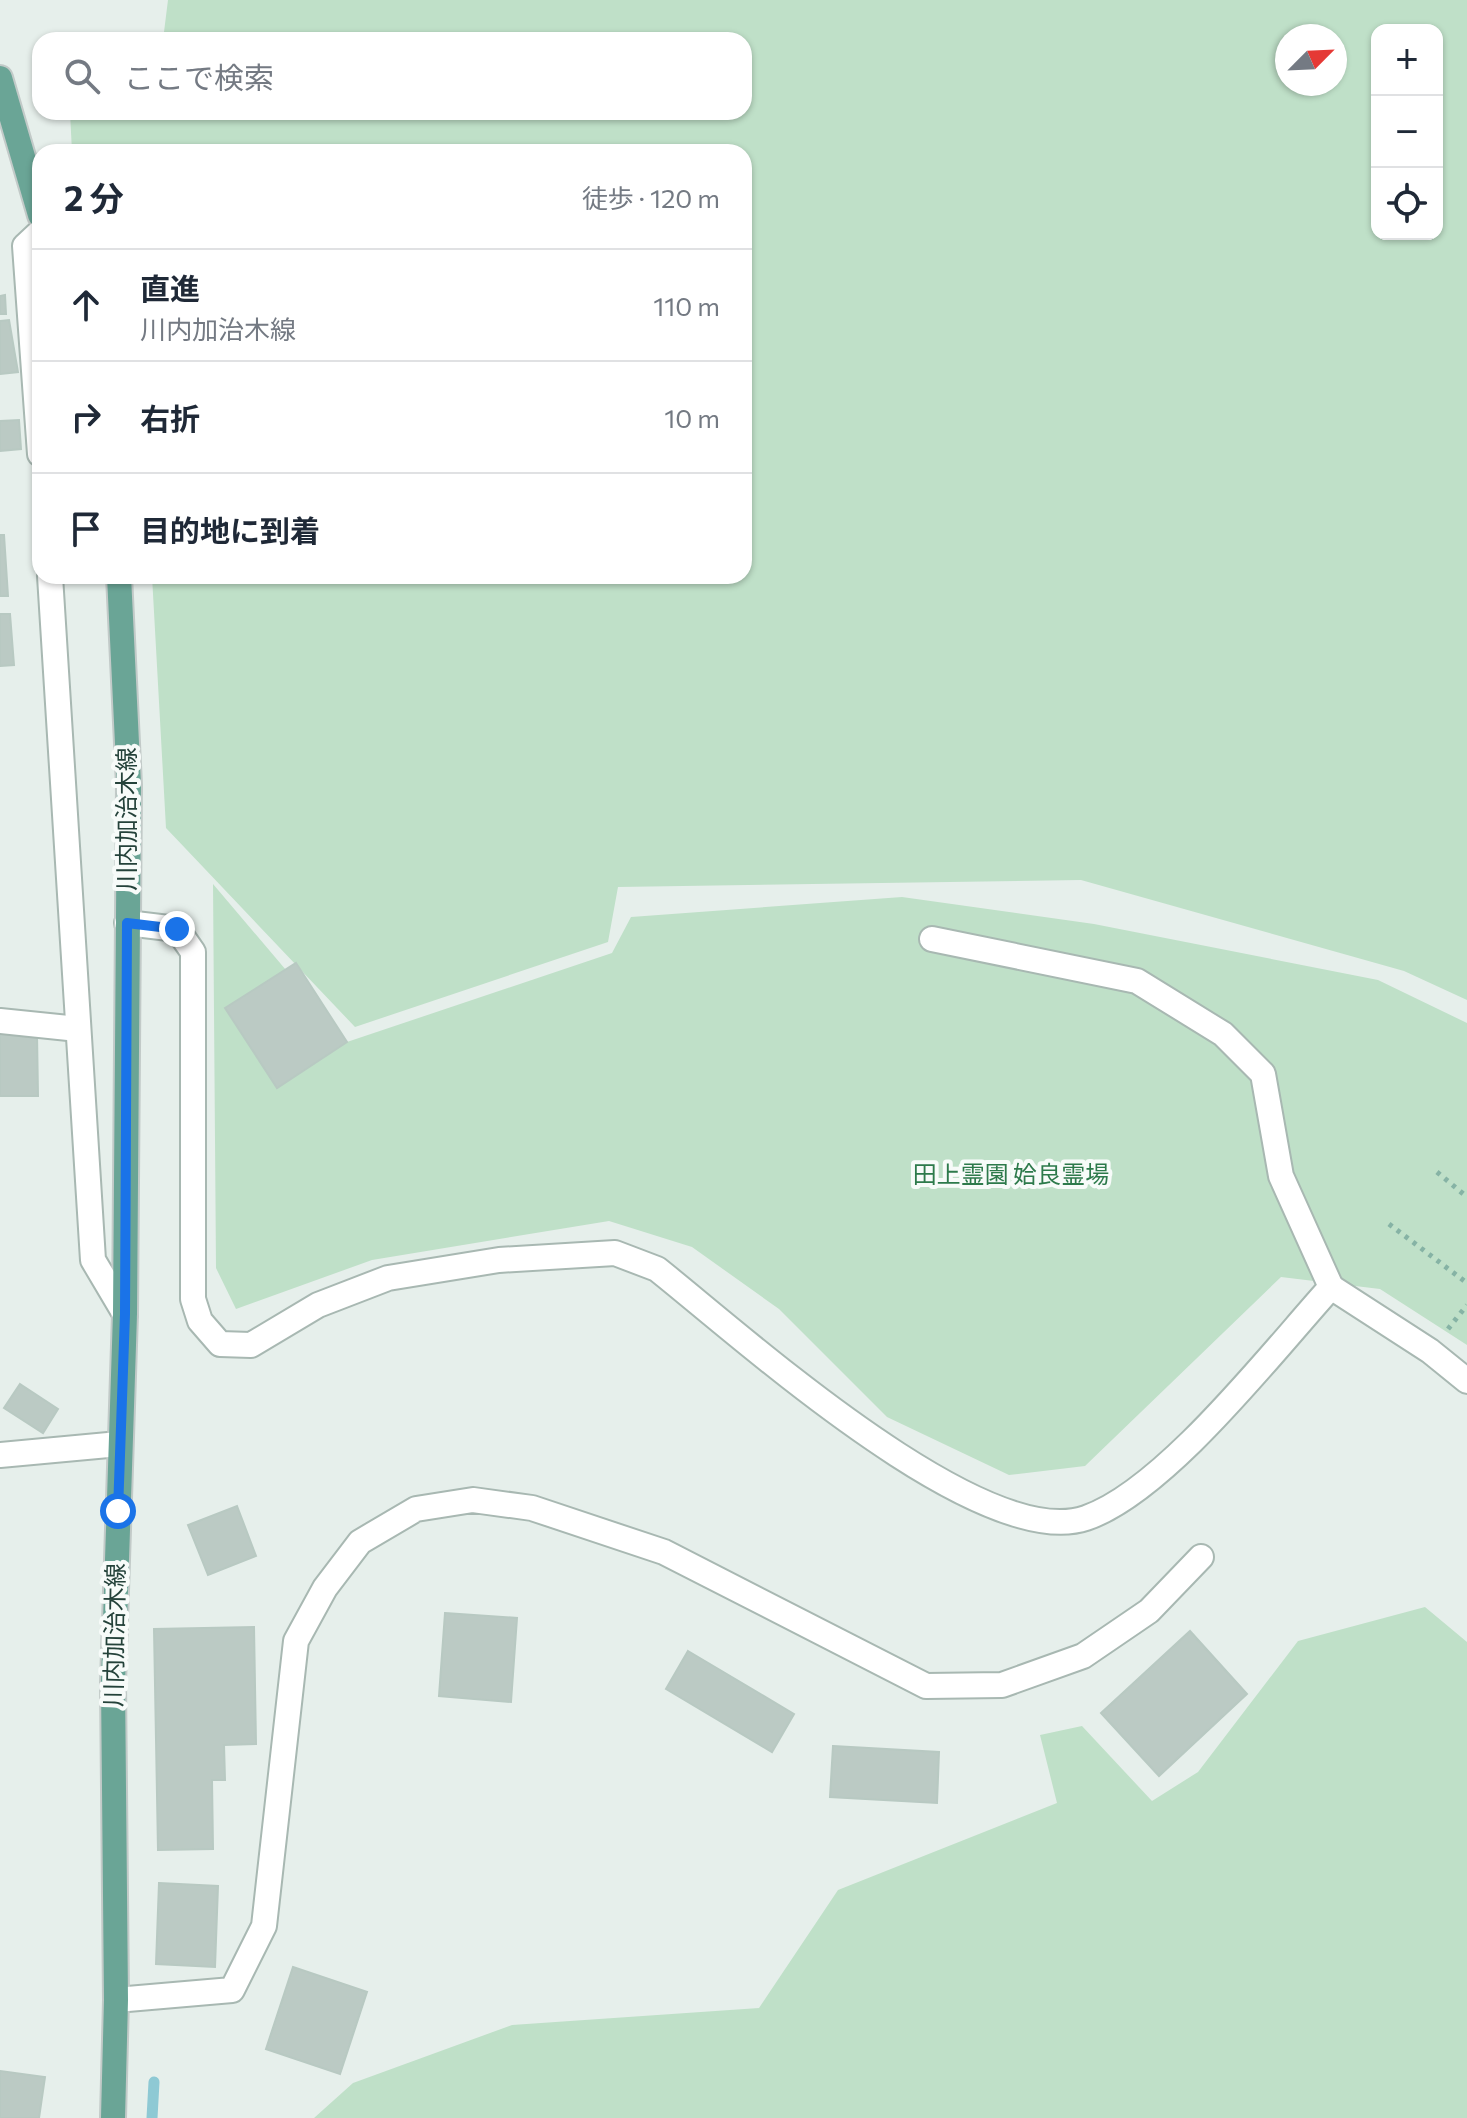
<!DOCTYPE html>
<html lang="ja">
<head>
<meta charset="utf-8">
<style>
  body { margin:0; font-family:Commissioner,"Noto Sans JP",sans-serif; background:#f6f6f7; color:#1f2937 }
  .controls { position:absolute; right:24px; top:24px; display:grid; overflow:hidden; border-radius:16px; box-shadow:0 2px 6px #0004 }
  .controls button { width:72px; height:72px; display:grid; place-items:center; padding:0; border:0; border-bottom:2px solid #e0e1e3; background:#fff; color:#1f2937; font:40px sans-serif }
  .compass { position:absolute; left:1275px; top:24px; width:72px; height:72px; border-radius:50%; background:#fff; box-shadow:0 2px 6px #0004; rotate:66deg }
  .stop { position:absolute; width:24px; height:24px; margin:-18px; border:6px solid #1a73e8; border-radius:50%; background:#fff }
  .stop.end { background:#1a73e8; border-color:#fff; box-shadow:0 2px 8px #0008 }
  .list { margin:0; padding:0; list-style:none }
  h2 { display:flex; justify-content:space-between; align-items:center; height:104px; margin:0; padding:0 32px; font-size:34px }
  h2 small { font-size:26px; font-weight:400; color:#747a83 }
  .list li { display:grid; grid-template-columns:52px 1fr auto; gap:24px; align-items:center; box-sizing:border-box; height:112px; padding:0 32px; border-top:2px solid #e0e1e3 }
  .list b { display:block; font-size:30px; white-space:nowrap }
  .list p { margin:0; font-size:26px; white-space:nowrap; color:#747a83 }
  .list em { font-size:26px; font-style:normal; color:#747a83 }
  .icon { flex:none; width:44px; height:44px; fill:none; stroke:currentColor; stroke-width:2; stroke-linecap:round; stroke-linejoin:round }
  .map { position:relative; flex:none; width:1467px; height:2118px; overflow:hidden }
  .search { position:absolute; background:#fff; box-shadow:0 2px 6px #0004; left:32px; top:32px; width:720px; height:88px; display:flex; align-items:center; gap:20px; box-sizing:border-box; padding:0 28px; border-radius:24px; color:#747a83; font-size:30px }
  .panel { position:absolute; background:#fff; box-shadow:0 2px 6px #0004; left:32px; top:144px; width:720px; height:440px; border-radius:24px }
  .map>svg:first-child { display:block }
</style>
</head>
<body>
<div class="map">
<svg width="1467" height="2118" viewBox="0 0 1467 2118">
  <rect width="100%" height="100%" fill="#e6efeb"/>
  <g fill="#bfe0c8" fill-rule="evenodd">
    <path d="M168,0H1467V1000L1404,971L1081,880L618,887L608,942L355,1027L166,828L152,576H744V152H72L70,112H744V40H163ZM1377,30H1437V234H1377ZM1287,36H1335V84H1287Z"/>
    <polygon points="213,884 347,1042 612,953 631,917 902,897 1094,924 1378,980 1467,1023 1467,1345 1380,1289 1281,1277 1085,1466 1009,1475 887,1417 779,1309 692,1247 609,1221 372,1260 236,1309 216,1268"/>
    <polygon points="1425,1607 1467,1642 1467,2118 314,2118 353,2083 512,2025 759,2008 838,1890 1057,1803 1040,1735 1082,1726 1152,1801 1198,1772 1298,1641"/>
  </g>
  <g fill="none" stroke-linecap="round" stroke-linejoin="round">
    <polyline stroke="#8ec9d4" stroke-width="11" points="152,2118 154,2082"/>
  </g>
  <g fill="#bbcac4" stroke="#b8c9c2" stroke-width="2">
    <polygon points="5,295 6,314 0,314 0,296"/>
    <polygon points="9,320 18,372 0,374 0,321"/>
    <polygon points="19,420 21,449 0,451 0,421"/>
    <polygon points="0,535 4,535 8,596 0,596"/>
    <polygon points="0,614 10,614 14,665 0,666"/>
    <polygon points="296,963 347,1042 277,1088 225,1008"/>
    <polygon points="0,1034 37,1034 38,1096 0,1096"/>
    <polygon points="20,1384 58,1409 43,1433 4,1408"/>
    <polygon points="237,1506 256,1556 208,1575 188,1525"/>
    <polygon points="445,1613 517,1618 511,1702 439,1696"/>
    <polygon points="254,1627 256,1744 224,1745 225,1780 212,1780 213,1849 158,1850 154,1629"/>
    <polygon points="1190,1631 1247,1694 1159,1776 1101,1713"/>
    <polygon points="688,1651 794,1714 772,1752 666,1689"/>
    <polygon points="833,1746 939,1752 937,1803 830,1797"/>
    <polygon points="159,1883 218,1886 215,1967 156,1964"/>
    <polygon points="293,1967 367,1992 340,2074 266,2049"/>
    <polygon points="0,2071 45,2077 39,2118 0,2118"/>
  </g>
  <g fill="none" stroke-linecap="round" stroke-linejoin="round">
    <defs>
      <g id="minor">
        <polyline points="40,232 25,246 40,454"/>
        <polyline points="50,576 93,1260 125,1314"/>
        <path d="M127,923L177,929L193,952V1299L200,1321L220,1344L251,1345L318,1305L388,1278L499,1260L615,1253L657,1269C738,1333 981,1554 1086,1518C1165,1491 1273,1351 1331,1287L1281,1176L1263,1074L1223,1034L1137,981L932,939"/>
        <polyline points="0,1021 78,1029"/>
        <polyline points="1331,1287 1430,1351 1467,1381"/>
        <polyline points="0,1455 119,1444"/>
        <polyline points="116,2000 232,1990 264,1926 296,1641 325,1588 360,1542 416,1509 473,1500 532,1508 664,1552 926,1686 1002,1685 1083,1656 1149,1611 1201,1557"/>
      </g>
      <g id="major">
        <polyline points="0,78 40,215"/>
        <polyline points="113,2118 116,2000 113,1683 125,1314 129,785 119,576"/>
      </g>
    </defs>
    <use href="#minor" stroke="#a8b8b2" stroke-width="28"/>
    <use href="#major" stroke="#c2cac8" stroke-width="28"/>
    <g stroke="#86b3a5" stroke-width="5" stroke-dasharray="4 6" stroke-linecap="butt">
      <polyline points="1437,1172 1467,1197"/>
      <polyline points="1389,1224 1467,1283"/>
      <polyline points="1448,1329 1467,1305"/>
    </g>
    <use href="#minor" stroke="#fff" stroke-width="24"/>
    <use href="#major" stroke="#6aa596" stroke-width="24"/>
  </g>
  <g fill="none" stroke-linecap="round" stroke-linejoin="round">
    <polyline stroke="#1a73e8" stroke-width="10" points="118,1511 125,1314 127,923 177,929"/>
  </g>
  <g text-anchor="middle" stroke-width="8" stroke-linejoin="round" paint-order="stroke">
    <g font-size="24" fill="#24423a" stroke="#f7fbf9">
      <text transform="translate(127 819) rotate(-90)" y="8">川内加治木線</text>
      <text transform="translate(115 1635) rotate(-89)" y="8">川内加治木線</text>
    </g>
    <g font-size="24" fill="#2d7a4b" stroke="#f7fbf9">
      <text x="1011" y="1183">田上霊園 姶良霊場</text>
    </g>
  </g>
</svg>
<div class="controls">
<button>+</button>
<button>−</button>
<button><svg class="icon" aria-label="locate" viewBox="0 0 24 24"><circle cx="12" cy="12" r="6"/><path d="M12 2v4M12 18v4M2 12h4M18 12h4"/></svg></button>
</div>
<svg class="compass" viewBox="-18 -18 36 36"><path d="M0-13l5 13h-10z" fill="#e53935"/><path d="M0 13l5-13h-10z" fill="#747a83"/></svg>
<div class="stop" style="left:118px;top:1511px"></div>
<div class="stop end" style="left:177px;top:929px"></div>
<div class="search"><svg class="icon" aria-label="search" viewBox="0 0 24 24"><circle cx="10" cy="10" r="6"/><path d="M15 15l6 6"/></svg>ここで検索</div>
<section class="panel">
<h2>2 分<small>徒歩 · 120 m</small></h2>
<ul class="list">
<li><svg class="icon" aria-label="ahead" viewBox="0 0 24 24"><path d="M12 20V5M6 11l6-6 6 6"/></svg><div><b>直進</b><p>川内加治木線</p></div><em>110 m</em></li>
<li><svg class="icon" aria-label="right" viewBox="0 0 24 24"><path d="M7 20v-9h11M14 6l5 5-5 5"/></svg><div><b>右折</b></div><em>10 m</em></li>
<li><svg class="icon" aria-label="arrive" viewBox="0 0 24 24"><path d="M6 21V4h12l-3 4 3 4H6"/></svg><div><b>目的地に到着</b></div></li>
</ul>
</section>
</div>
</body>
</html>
